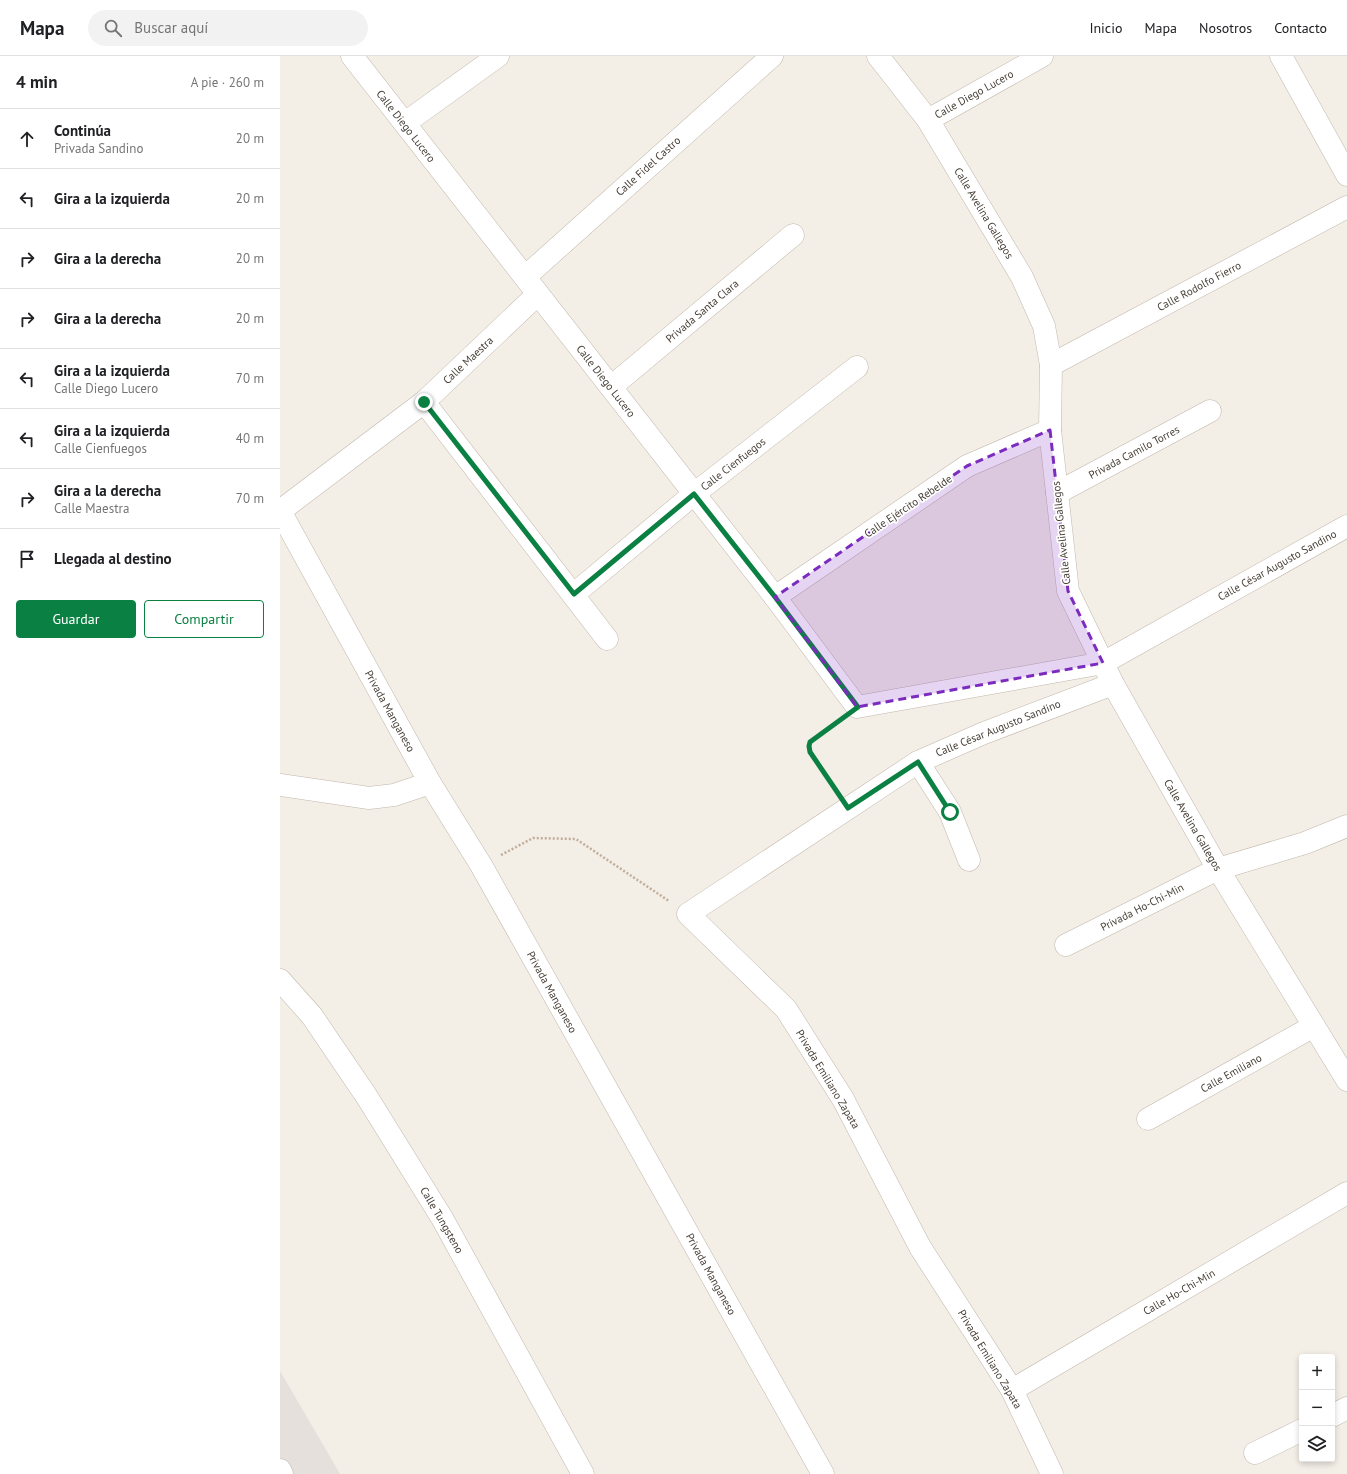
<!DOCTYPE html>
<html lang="es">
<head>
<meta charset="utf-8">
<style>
  body { margin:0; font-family:"PT Sans",sans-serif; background:#f2f2f2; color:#202124 }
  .controls { position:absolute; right:12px; bottom:12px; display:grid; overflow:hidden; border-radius:4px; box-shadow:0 2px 6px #0003 }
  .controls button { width:36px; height:36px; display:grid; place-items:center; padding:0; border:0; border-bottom:1px solid #e0e0e0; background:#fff; color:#202124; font:20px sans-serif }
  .stop { position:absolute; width:12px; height:12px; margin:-9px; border:3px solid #0b8043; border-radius:50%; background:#fff }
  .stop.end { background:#0b8043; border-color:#fff; box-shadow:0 1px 4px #0008 }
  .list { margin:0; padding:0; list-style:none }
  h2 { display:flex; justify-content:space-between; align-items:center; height:52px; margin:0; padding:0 16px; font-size:17px }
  h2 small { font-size:13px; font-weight:400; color:#757577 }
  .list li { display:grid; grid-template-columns:26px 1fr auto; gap:12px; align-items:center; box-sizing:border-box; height:60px; padding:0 16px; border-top:1px solid #e0e0e0 }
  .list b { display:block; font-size:15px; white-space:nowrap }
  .list p { margin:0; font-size:13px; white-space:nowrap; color:#757577 }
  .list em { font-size:13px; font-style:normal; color:#757577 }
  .actions { display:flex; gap:8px; padding:12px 16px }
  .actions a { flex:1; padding:9px 0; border:1px solid #0b8043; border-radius:4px; text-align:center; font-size:14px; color:#0b8043 }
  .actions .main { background:#0b8043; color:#fff }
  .icon { flex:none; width:22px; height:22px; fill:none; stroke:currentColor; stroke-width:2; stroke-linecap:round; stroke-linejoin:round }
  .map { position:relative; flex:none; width:1067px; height:1418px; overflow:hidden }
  header { display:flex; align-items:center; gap:24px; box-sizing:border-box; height:56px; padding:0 20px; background:#fff; border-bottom:1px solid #e0e0e0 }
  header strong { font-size:19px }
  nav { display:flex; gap:22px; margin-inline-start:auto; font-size:14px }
  .search { width:280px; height:36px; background:#f2f2f2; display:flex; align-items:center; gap:10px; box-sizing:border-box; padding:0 14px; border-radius:22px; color:#757577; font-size:15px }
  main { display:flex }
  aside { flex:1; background:#fff }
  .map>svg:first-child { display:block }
</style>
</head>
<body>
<header>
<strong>Mapa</strong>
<div class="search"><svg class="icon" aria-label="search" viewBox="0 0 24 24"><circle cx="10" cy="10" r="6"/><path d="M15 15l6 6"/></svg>Buscar aquí</div>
<nav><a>Inicio</a><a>Mapa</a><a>Nosotros</a><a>Contacto</a></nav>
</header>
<main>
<aside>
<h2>4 min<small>A pie · 260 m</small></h2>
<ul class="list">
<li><svg class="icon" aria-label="ahead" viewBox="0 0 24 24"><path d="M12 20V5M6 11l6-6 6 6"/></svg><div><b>Continúa</b><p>Privada Sandino</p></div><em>20 m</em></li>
<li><svg class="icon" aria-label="left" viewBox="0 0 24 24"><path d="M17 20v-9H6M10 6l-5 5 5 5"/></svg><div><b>Gira a la izquierda</b></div><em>20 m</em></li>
<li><svg class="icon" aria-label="right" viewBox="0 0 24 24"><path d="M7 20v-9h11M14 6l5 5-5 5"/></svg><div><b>Gira a la derecha</b></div><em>20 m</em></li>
<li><svg class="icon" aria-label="right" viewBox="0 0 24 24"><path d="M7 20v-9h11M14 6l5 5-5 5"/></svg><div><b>Gira a la derecha</b></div><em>20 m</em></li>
<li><svg class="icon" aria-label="left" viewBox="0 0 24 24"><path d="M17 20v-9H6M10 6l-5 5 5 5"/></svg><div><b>Gira a la izquierda</b><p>Calle Diego Lucero</p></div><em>70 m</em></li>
<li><svg class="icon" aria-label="left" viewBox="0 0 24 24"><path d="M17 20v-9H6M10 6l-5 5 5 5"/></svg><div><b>Gira a la izquierda</b><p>Calle Cienfuegos</p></div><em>40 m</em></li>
<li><svg class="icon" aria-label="right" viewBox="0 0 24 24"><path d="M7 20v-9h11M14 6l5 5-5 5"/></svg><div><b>Gira a la derecha</b><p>Calle Maestra</p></div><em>70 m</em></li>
<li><svg class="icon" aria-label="arrive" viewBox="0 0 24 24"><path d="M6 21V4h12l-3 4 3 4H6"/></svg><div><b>Llegada al destino</b></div></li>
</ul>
<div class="actions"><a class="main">Guardar</a><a>Compartir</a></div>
</aside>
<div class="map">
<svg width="1067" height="1418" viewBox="0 0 1067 1418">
  <rect width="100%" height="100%" fill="#f3eee6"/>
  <polygon fill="#e5e0db" points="0,1315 60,1418 0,1418"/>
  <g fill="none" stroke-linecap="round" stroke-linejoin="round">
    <defs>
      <g id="minor">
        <polyline points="72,0 495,541 577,651 823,607 1067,470"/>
        <polyline points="598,0 648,64 742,221 764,270 771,309 770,374 788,535 833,628 938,813 1067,1024"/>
        <polyline points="1001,0 1067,119"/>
        <polyline points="648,64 762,0"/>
        <polyline points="125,67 218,0"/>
        <polyline points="245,221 492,0"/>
        <polyline points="771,309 1067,151"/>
        <polyline points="331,331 513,179"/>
        <polyline points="144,346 327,583"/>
        <polyline points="777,437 930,355"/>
        <polyline points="0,455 150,727 201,809 543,1418"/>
        <polyline points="0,455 144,346 258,238"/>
        <polyline points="294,538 414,438 577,311"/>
        <polyline points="495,541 687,410 770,374"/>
        <polyline points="638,706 670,756 689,804"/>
        <polyline points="0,729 89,742 114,739 150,727"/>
        <polyline points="786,889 938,813 1025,787 1067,770"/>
        <polyline points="0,924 32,960 87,1041 162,1162 303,1418"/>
        <polyline points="868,1063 1034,970"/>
        <polyline points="732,1334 1067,1137"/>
        <polyline points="1052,1360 1067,1352"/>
        <polyline points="975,1397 1022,1374"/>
        <polyline points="0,1414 2,1418"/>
        <polyline points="772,1418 732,1334 640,1191 563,1043 506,953 408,858 638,706 704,677 833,628"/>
      </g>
    </defs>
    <use href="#minor" stroke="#c2b7ac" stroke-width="23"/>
    <g stroke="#c0ae9a" stroke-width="2.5" stroke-dasharray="2 2" stroke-linecap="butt">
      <polyline points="555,733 530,695 529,690 530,686 559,665"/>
      <polyline points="221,799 253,782 296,783 389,845"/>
    </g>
    <use href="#minor" stroke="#fff" stroke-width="22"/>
  </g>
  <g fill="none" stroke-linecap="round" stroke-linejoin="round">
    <polyline stroke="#0b8043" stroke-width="5" points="144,346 294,538 414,438 495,541 578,651 530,686 529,690 530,696 568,752 638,706 670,756"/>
  </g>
  <path fill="#7b2cbf" fill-opacity="0.2" stroke="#7b2cbf" stroke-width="3" stroke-dasharray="8 5" stroke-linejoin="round" d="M770,374L788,535L823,607L577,651L495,541L687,410Z"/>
  <g text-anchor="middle" stroke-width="3.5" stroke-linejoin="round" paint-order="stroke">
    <g font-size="11" fill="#463e36" stroke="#fff">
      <text transform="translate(694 38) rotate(-29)" y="4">Calle Diego Lucero</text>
      <text transform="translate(126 70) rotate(52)" y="4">Calle Diego Lucero</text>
      <text transform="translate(368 110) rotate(-42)" y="4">Calle Fidel Castro</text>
      <text transform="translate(704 157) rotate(59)" y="4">Calle Avelina Gallegos</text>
      <text transform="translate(919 230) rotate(-28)" y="4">Calle Rodolfo Fierro</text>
      <text transform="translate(422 255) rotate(-40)" y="4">Privada Santa Clara</text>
      <text transform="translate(188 304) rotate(-43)" y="4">Calle Maestra</text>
      <text transform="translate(326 325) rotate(52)" y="4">Calle Diego Lucero</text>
      <text transform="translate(854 396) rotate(-28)" y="4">Privada Camilo Torres</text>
      <text transform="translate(453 408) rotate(-38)" y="4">Calle Cienfuegos</text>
      <text transform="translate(628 450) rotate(-34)" y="4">Calle Ejército Rebelde</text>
      <text transform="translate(781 477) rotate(-96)" y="4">Calle Avelina Gallegos</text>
      <text transform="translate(997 509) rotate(-29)" y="4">Calle César Augusto Sandino</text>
      <text transform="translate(110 655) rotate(61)" y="4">Privada Manganeso</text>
      <text transform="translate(718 672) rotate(-22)" y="4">Calle César Augusto Sandino</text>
      <text transform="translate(913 769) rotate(60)" y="4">Calle Avelina Gallegos</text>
      <text transform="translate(862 851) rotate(-27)" y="4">Privada Ho-Chi-Min</text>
      <text transform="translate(272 936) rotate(61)" y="4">Privada Manganeso</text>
      <text transform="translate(951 1017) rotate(-29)" y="4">Calle Emiliano</text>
      <text transform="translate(548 1023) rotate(59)" y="4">Privada Emiliano Zapata</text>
      <text transform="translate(162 1164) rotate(60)" y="4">Calle Tungsteno</text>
      <text transform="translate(431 1218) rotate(61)" y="4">Privada Manganeso</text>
      <text transform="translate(899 1236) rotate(-30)" y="4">Calle Ho-Chi-Min</text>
      <text transform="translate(710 1303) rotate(59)" y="4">Privada Emiliano Zapata</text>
    </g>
  </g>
</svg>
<div class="controls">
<button>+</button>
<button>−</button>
<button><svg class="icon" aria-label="layers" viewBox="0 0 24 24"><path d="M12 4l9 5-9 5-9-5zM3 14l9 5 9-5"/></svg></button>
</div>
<div class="stop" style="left:670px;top:756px"></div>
<div class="stop end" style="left:144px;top:346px"></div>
</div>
</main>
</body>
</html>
